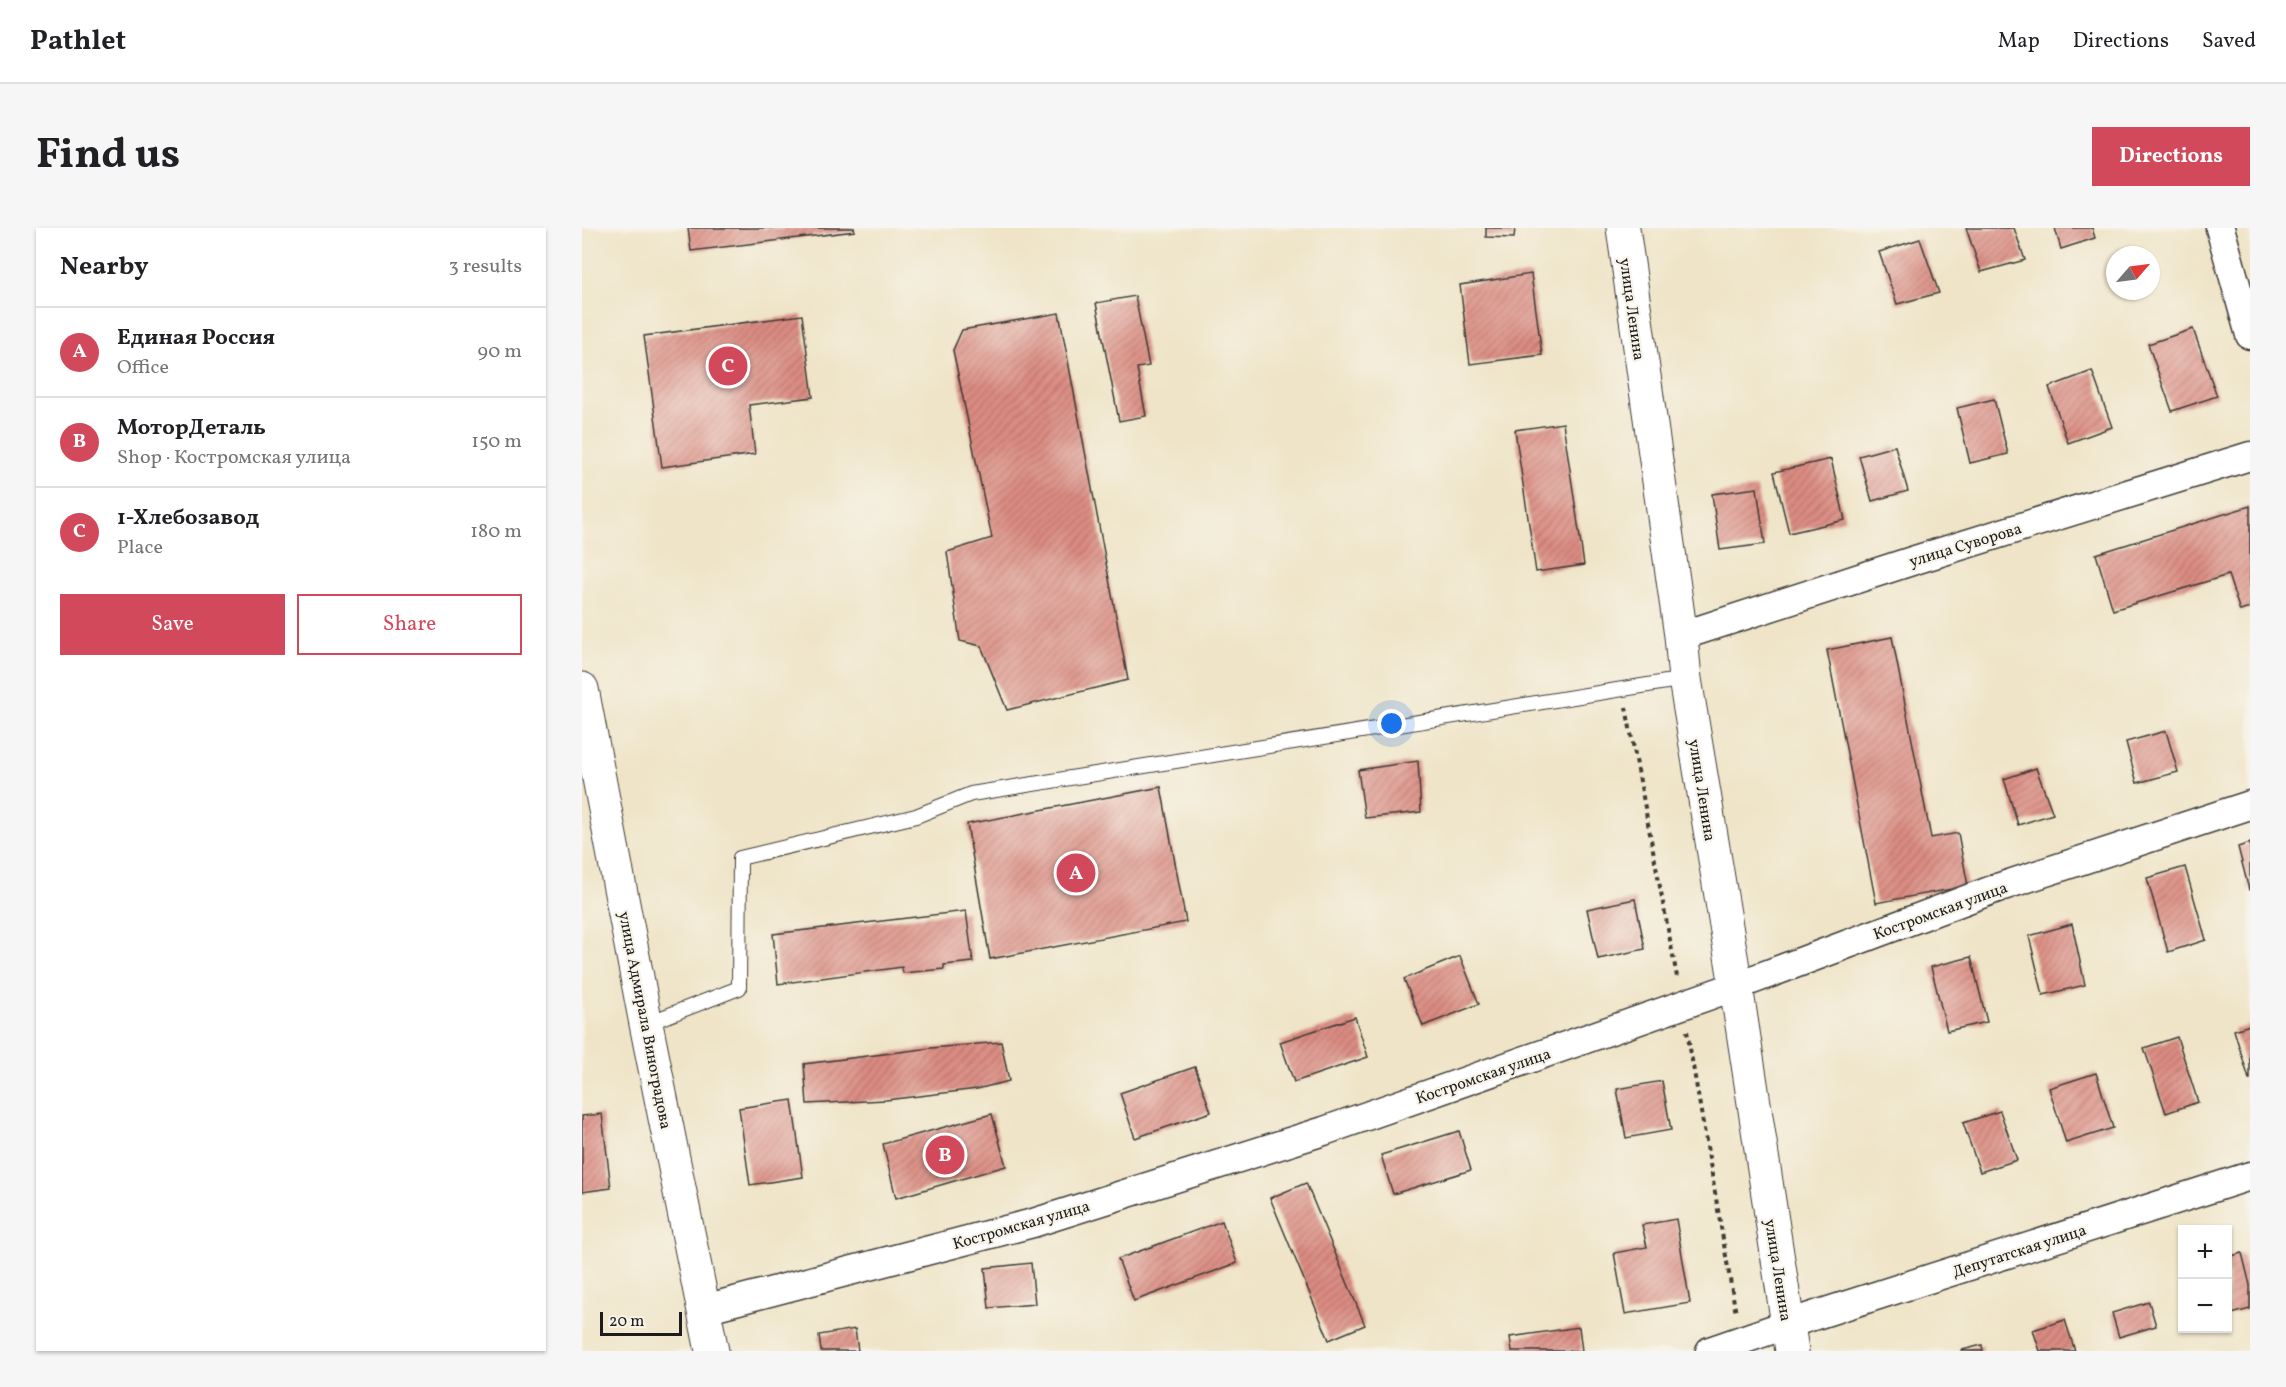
<!DOCTYPE html>
<html lang="en">
<head>
<meta charset="utf-8">
<style>
  body { margin:0; font-family:Vollkorn,serif; background:#f6f6f6; color:#202124 }
  .controls { position:absolute; right:18px; bottom:18px; display:grid; overflow:hidden; border-radius:0px; box-shadow:0 2px 4px #0004 }
  .controls button { width:54px; height:54px; display:grid; place-items:center; padding:0; border:0; border-bottom:2px solid #e0e0e0; background:#fff; color:#202124; font:30px sans-serif }
  .compass { position:absolute; left:1524px; top:18px; width:54px; height:54px; border-radius:50%; background:#fff; box-shadow:0 2px 4px #0004; rotate:62deg }
  .scale { position:absolute; left:18px; bottom:15px; width:82px; box-sizing:border-box; padding-left:6px; border:3px solid #1c1c1c; border-top:0; font-size:16px; line-height:21px; white-space:nowrap; color:#1c1c1c; -webkit-text-stroke:4px #f7f3e8; paint-order:stroke }
  .you { position:absolute; left:810px; top:496px; width:21px; height:21px; margin:-15px; border:4px solid #fff; border-radius:50%; background:#1a73e8; box-shadow:0 0 0 9px #1a73e833 }
  .badge { display:grid; place-items:center; width:39px; height:39px; border-radius:50%; background:#d1495b; color:#fff; font-size:20px; font-weight:700 }
  .pin { position:absolute; translate:-50% -50%; border:3px solid #fff; box-shadow:0 2px 6px #0006 }
  .list { margin:0; padding:0; list-style:none }
  h2 { display:flex; justify-content:space-between; align-items:center; height:78px; margin:0; padding:0 24px; font-size:26px }
  h2 small { font-size:20px; font-weight:400; color:#757577 }
  .list li { display:grid; grid-template-columns:39px 1fr auto; gap:18px; align-items:center; box-sizing:border-box; height:90px; padding:0 24px; border-top:2px solid #e0e0e0 }
  .list b { display:block; font-size:22px; white-space:nowrap }
  .list p { margin:0; font-size:20px; white-space:nowrap; color:#757577 }
  .list em { font-size:20px; font-style:normal; color:#757577 }
  .actions { display:flex; gap:12px; padding:18px 24px }
  .actions a { flex:1; padding:14px 0; border:2px solid #d1495b; border-radius:0px; text-align:center; font-size:21px; color:#d1495b }
  .actions .main { background:#d1495b; color:#fff }
  .map { position:relative; flex:none; width:1668px; height:1123px; overflow:hidden; border-radius:0px }
  header { display:flex; align-items:center; gap:36px; box-sizing:border-box; height:84px; padding:0 30px; background:#fff; border-bottom:2px solid #e0e0e0 }
  header strong { font-size:28px }
  nav { display:flex; gap:33px; margin-inline-start:auto; font-size:21px }
  .intro { display:flex; align-items:center; justify-content:space-between; box-sizing:border-box; height:144px; padding:0 36px }
  h1 { margin:0; font-size:42px }
  .button { padding:15px 27px; border-radius:0px; background:#d1495b; color:#fff; font-size:21px; font-weight:700 }
  main { display:flex; gap:36px; padding:0 36px }
  aside { flex:1; background:#fff; border-radius:0px; box-shadow:0 2px 4px #0004 }
  .map>svg:first-child { display:block }
</style>
</head>
<body>
<header>
<strong>Pathlet</strong>
<nav><a>Map</a><a>Directions</a><a>Saved</a></nav>
</header>
<div class="intro"><h1>Find us</h1><a class="button">Directions</a></div>
<main>
<aside>
<h2>Nearby<small>3 results</small></h2>
<ul class="list">
<li><span class="badge">A</span><div><b>Единая Россия</b><p>Office</p></div><em>90 m</em></li>
<li><span class="badge">B</span><div><b>МоторДеталь</b><p>Shop · Костромская улица</p></div><em>150 m</em></li>
<li><span class="badge">C</span><div><b>1-Хлебозавод</b><p>Place</p></div><em>180 m</em></li>
</ul>
<div class="actions"><a class="main">Save</a><a>Share</a></div>
</aside>
<div class="map">
<svg width="1668" height="1123" viewBox="0 0 1668 1123">
  <defs>
    <pattern id="building-hatch" width="6" height="6" patternUnits="userSpaceOnUse" patternTransform="scale(1.5)"><rect width="6" height="6" fill="#dc8c82"/><path d="M-1 1l2-2M0 6l6-6M5 7l2-2" fill="none" stroke="#b2726a"/></pattern>
  </defs>
  <rect width="100%" height="100%" fill="#f7f3e8"/>
  <filter id="ink" filterUnits="userSpaceOnUse"><feTurbulence type="fractalNoise" baseFrequency=".0167" numOctaves="2"/><feDisplacementMap in="SourceGraphic" scale="12" xChannelSelector="R" yChannelSelector="G"/><feConvolveMatrix kernelMatrix="1 2 1 2 8 2 1 2 1" color-interpolation-filters="sRGB"/></filter>
  <filter id="wash" filterUnits="userSpaceOnUse"><feTurbulence type="fractalNoise" baseFrequency=".008" numOctaves="4" result="noise"/><feDisplacementMap in="SourceGraphic" scale="24" xChannelSelector="R" yChannelSelector="G"/><feGaussianBlur stdDeviation="1.35" result="paint"/><feColorMatrix in="noise" values="0 0 0 0 0 0 0 0 0 0 0 0 0 0 0 0 0 1.4 0 .05"/><feComposite in="paint" operator="in"/></filter>
  <g filter="url(#wash)">
    <rect width="100%" height="100%" fill="#efe4c7"/>
    <g id="blocks">
      <g fill="url(#building-hatch)">
        <polygon points="106,0 272,0 273,3 109,23"/>
        <polygon points="904,0 933,0 932,10 904,9"/>
        <polygon points="1384,0 1432,0 1443,32 1399,44"/>
        <polygon points="1473,0 1510,0 1513,10 1479,21"/>
        <polygon points="1338,11 1357,65 1315,76 1297,24"/>
        <polygon points="949,46 960,127 888,136 878,57"/>
        <polygon points="553,68 567,138 555,140 564,188 537,193 514,75"/>
        <polygon points="477,85 546,452 425,482 399,418 378,413 365,324 410,310 371,122 380,102"/>
        <polygon points="220,87 231,169 167,177 173,226 80,239 62,108"/>
        <polygon points="1611,101 1635,168 1590,183 1566,116"/>
        <polygon points="1510,143 1530,199 1486,215 1467,159"/>
        <polygon points="1412,171 1426,226 1388,235 1375,180"/>
        <polygon points="981,195 1002,337 954,344 933,202"/>
        <polygon points="1313,218 1326,263 1290,273 1277,228"/>
        <polygon points="1249,231 1263,292 1207,305 1192,244"/>
        <polygon points="1175,260 1183,316 1138,322 1130,266"/>
        <polygon points="1668,278 1668,380 1658,383 1646,347 1531,382 1514,326"/>
        <polygon points="1310,409 1349,610 1376,605 1386,658 1294,675 1245,422"/>
        <polygon points="1584,503 1596,544 1555,555 1544,514"/>
        <polygon points="836,533 839,584 783,590 776,542"/>
        <polygon points="1454,540 1471,586 1436,597 1422,551"/>
        <polygon points="579,559 604,694 408,731 385,596"/>
        <polygon points="1668,615 1668,662 1667,662 1656,619"/>
        <polygon points="1603,639 1624,712 1586,724 1565,650"/>
        <polygon points="1053,671 1063,721 1016,731 1005,681"/>
        <polygon points="384,683 391,734 362,737 362,741 321,745 320,739 196,756 191,706"/>
        <polygon points="1490,696 1503,757 1461,767 1447,708"/>
        <polygon points="878,728 897,776 841,798 822,751"/>
        <polygon points="1389,729 1405,794 1365,803 1349,739"/>
        <polygon points="773,789 786,829 712,854 698,814"/>
        <polygon points="1668,797 1668,851 1667,851 1652,802"/>
        <polygon points="1595,809 1616,874 1584,885 1562,820"/>
        <polygon points="419,814 427,853 395,861 304,872 225,876 222,836 349,820"/>
        <polygon points="613,839 629,884 553,910 538,865"/>
        <polygon points="1514,845 1531,900 1484,915 1467,860"/>
        <polygon points="1080,853 1089,902 1044,910 1035,861"/>
        <polygon points="210,872 221,949 168,957 157,880"/>
        <polygon points="1418,883 1435,932 1398,944 1381,895"/>
        <polygon points="20,886 29,960 0,964 0,888"/>
        <polygon points="410,886 424,938 314,970 301,916"/>
        <polygon points="877,903 889,942 811,966 799,927"/>
        <polygon points="724,955 783,1097 747,1112 688,970"/>
        <polygon points="1094,991 1108,1075 1043,1086 1032,1025 1065,1019 1060,997"/>
        <polygon points="640,993 655,1035 552,1073 536,1031"/>
        <polygon points="1660,1025 1668,1057 1668,1081 1646,1087 1646,1029"/>
        <polygon points="449,1035 453,1076 407,1080 403,1040"/>
        <polygon points="1567,1074 1574,1098 1537,1109 1530,1085"/>
        <polygon points="1483,1092 1493,1123 1458,1123 1451,1102"/>
        <polygon points="997,1099 1000,1123 930,1123 928,1109"/>
        <polygon points="273,1101 276,1123 239,1123 237,1107"/>
        <polygon points="1400,1117 1401,1123 1380,1123 1380,1122"/>
      </g>
    </g>
  </g>
  <g filter="url(#ink)">
    <use href="#blocks" fill-opacity="0" stroke="#3c3a36" stroke-width="1.5"/>
    <g fill="none" stroke-linecap="round" stroke-linejoin="round">
      <defs>
        <polyline id="service" points="64,796 157,760 158,630 334,588 389,566 1103,451"/>
        <g id="minor">
          <polyline points="1638,0 1668,107"/>
          <polyline points="1099,408 1333,332 1668,228"/>
          <polyline points="122,1081 451,995 742,903 1154,758 1418,659 1668,577"/>
          <polyline points="1128,1123 1206,1096 1668,948"/>
        </g>
        <g id="tertiary">
          <polyline points="1041,0 1099,408 1103,451 1154,758 1210,1123"/>
          <polyline points="0,461 64,796 130,1123"/>
        </g>
      </defs>
      <use href="#service" stroke="#3c3a36" stroke-width="16"/>
      <use href="#minor" stroke="#3c3a36" stroke-width="31"/>
      <use href="#tertiary" stroke="#3c3a36" stroke-width="35"/>
      <g stroke="#3c3a36" stroke-width="4" stroke-dasharray="4.5 4.5" stroke-linecap="butt">
        <polyline points="1044,479 1095,749"/>
        <polyline points="1105,803 1154,1086"/>
      </g>
      <use href="#service" stroke="#fff" stroke-width="14"/>
      <use href="#minor" stroke="#fff" stroke-width="28"/>
      <use href="#tertiary" stroke="#fff" stroke-width="33"/>
    </g>
  </g>
  <g text-anchor="middle" stroke-width="4.5" stroke-linejoin="round" paint-order="stroke">
    <g font-size="16" fill="#1c1c1c" stroke="#f7f3e8">
      <text transform="translate(1051 81) rotate(82)" y="6">улица Ленина</text>
      <text transform="translate(1383 316) rotate(-17)" y="6">улица Суворова</text>
      <text transform="translate(1121 562) rotate(81)" y="6">улица Ленина</text>
      <text transform="translate(1358 682) rotate(-20)" y="6">Костромская улица</text>
      <text transform="translate(64 792) rotate(79)" y="6">улица Адмирала Виноградова</text>
      <text transform="translate(901 847) rotate(-19)" y="6">Костромская улица</text>
      <text transform="translate(439 996) rotate(-16)" y="6">Костромская улица</text>
      <text transform="translate(1437 1022) rotate(-18)" y="6">Депутатская улица</text>
      <text transform="translate(1197 1042) rotate(81)" y="6">улица Ленина</text>
    </g>
  </g>
</svg>
<div class="controls">
<button>+</button>
<button>−</button>
</div>
<svg class="compass" viewBox="-18 -18 36 36"><path d="M0-13l5 13h-10z" fill="#e53935"/><path d="M0 13l5-13h-10z" fill="#757577"/></svg>
<div class="scale">20 m</div>
<div class="you"></div>
<div class="pin badge" style="left:494px;top:645px">A</div>
<div class="pin badge" style="left:363px;top:927px">B</div>
<div class="pin badge" style="left:146px;top:138px">C</div>
</div>
</main>
</body>
</html>
